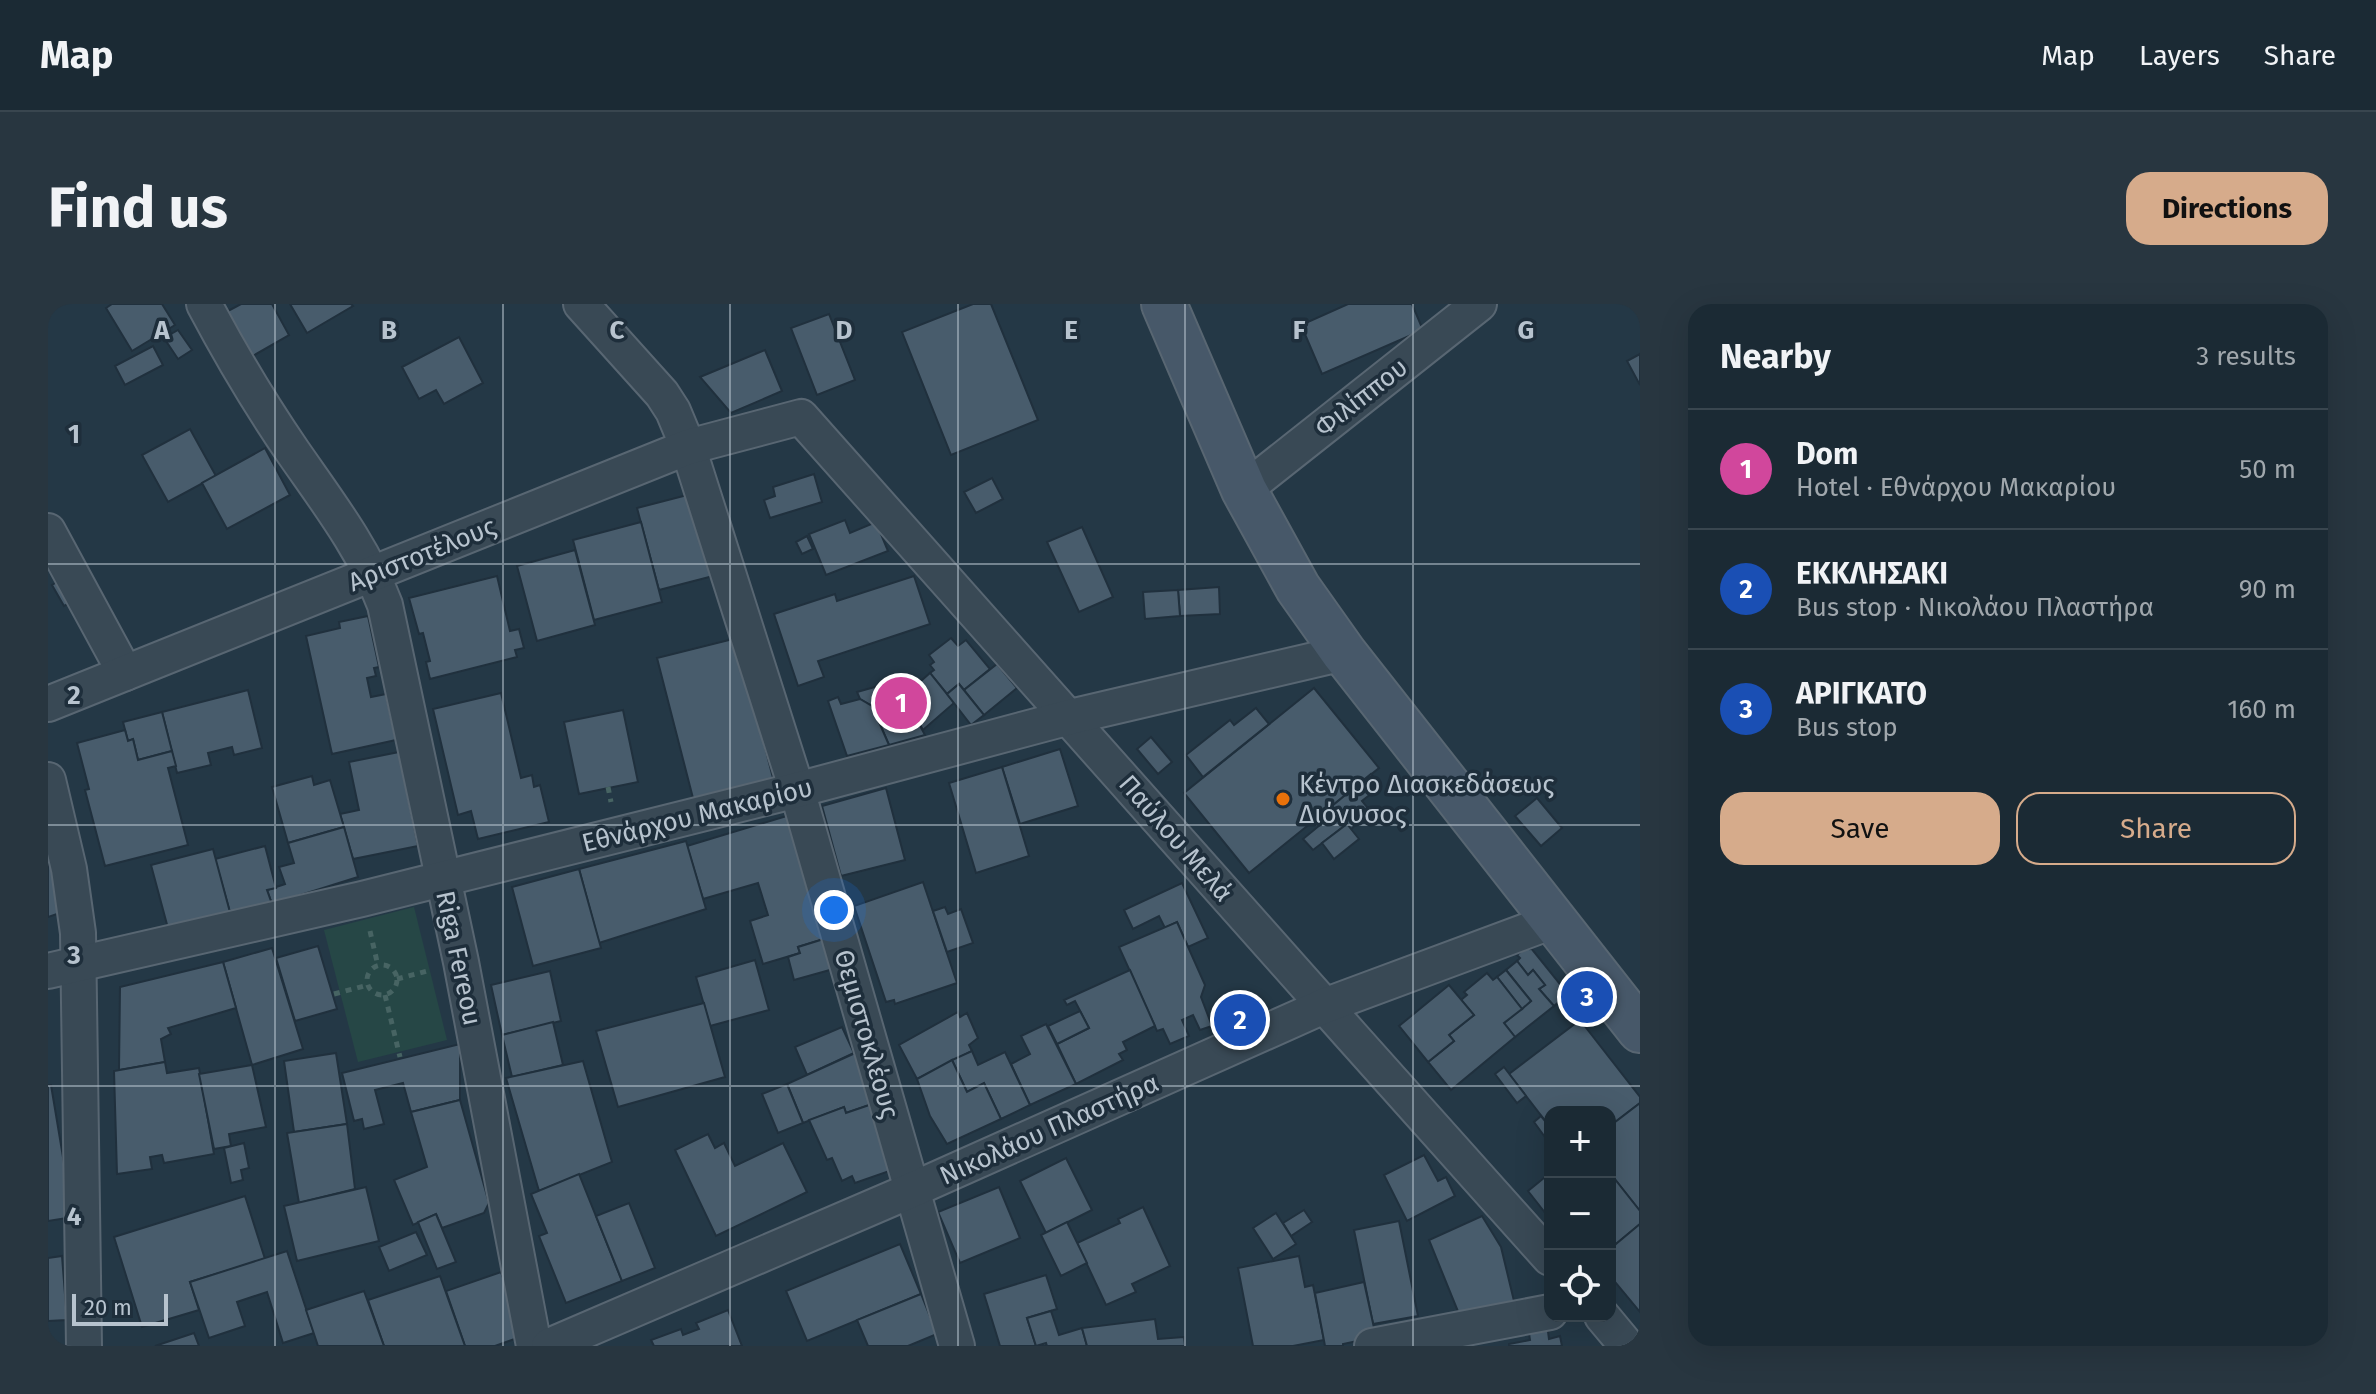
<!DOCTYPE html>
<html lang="en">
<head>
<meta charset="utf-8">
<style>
  body { margin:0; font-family:"Fira Sans",sans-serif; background:#283640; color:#f1f3f6 }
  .controls { position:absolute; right:24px; bottom:24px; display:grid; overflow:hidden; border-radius:16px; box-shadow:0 8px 32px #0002 }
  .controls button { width:72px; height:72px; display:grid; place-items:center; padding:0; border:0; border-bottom:2px solid #39464f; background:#1b2a34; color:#f1f3f6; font:40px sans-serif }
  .scale { position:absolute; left:24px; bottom:20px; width:96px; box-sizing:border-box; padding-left:8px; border:4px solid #b7c3ce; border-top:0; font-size:22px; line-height:28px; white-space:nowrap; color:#b7c3ce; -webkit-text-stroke:6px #1e2e3b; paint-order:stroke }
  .you { position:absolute; left:786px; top:606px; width:28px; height:28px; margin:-20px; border:6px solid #fff; border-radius:50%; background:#1a73e8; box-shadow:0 0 0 12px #1a73e833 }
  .badge { display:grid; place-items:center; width:52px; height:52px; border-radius:50%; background:#d6ab8b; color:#fff; font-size:26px; font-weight:700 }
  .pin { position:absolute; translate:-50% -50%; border:4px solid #fff; box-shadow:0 2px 8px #0006 }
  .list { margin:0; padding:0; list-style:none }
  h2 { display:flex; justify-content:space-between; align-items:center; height:104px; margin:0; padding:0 32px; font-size:34px }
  h2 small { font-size:26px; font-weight:400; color:#a0a7ac }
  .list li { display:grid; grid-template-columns:52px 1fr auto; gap:24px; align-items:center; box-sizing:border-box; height:120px; padding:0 32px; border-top:2px solid #39464f }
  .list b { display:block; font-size:30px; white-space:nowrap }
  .list p { margin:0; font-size:26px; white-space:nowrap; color:#a0a7ac }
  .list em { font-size:26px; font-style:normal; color:#a0a7ac }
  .actions { display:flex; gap:16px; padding:24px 32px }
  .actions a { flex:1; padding:18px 0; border:2px solid #d6ab8b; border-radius:24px; text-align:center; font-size:28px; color:#d6ab8b }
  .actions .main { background:#d6ab8b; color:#111 }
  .icon { flex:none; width:44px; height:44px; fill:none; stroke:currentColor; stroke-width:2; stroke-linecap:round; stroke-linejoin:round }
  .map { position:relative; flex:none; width:1592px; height:1042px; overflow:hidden; border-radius:24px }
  header { display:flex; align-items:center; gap:48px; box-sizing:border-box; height:112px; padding:0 40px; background:#1b2a34; border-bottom:2px solid #39464f }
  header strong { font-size:38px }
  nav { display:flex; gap:44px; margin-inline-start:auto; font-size:28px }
  .intro { display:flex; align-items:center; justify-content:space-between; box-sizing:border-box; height:192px; padding:0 48px }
  h1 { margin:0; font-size:56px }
  .button { padding:20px 36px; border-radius:24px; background:#d6ab8b; color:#111; font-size:28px; font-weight:700 }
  main { display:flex; gap:48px; padding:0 48px }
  aside { flex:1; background:#1b2a34; border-radius:24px; box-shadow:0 8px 32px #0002 }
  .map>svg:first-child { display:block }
</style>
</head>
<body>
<header>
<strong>Map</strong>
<nav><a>Map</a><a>Layers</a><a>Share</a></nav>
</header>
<div class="intro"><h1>Find us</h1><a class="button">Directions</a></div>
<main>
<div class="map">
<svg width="1592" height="1042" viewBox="0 0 1592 1042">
  <rect width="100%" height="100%" fill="#243846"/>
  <polygon fill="#264746" points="366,603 399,736 310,758 276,626"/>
  <g fill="#485c6c" stroke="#20303d" stroke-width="2">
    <polygon points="64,0 114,0 127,21 84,47 58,4"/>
    <polygon points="193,0 224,0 241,31 203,53 178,8"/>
    <polygon points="242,0 303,0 305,2 259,29"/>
    <polygon points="925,0 943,0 990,116 903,151 854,28"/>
    <polygon points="1300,0 1364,0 1375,26 1274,70 1253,21"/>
    <polygon points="781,10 807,76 769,91 743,24"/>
    <polygon points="130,26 144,46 130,55 116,34"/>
    <polygon points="411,33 435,79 396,100 388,86 371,95 354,63"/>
    <polygon points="105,42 115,61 77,81 67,62"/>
    <polygon points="717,46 734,87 683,109 652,73"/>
    <polygon points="1592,50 1592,81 1579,57"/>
    <polygon points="142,125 168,172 120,198 94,151"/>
    <polygon points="217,144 242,191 179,225 154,179"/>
    <polygon points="766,170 774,198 722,214 716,196 727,192 725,183"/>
    <polygon points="944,174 955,195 928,209 916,188"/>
    <polygon points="647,189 669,271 611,286 589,204"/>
    <polygon points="797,216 802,229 828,218 840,247 778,271 761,230"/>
    <polygon points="593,218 614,298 546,316 525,236"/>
    <polygon points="1034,223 1065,293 1031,308 999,238"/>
    <polygon points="759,232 765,245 754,250 748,238"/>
    <polygon points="527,246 547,321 489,337 469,262"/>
    <polygon points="449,272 462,327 471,325 476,344 467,346 469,353 382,375 378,358 382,357 375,329 371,330 361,294"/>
    <polygon points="866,272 882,320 770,357 776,373 750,382 726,310 787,290 789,297"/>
    <polygon points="17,273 30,295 16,302 4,281"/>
    <polygon points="1171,283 1172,310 1132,312 1130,286"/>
    <polygon points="1130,286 1132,312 1097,315 1095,288"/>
    <polygon points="320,312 331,363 326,364 328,372 319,374 323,393 338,390 348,436 284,450 258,332 292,324 291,318"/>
    <polygon points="689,334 726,478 646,498 609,354"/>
    <polygon points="903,334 910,342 918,336 942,365 916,386 911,380 899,390 882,369 886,366 882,361 886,358 881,351"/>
    <polygon points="949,360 969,384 936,411 916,386"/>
    <polygon points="882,369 906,399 875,426 856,392"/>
    <polygon points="848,377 856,392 824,402 812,395 809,388"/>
    <polygon points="911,380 936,411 923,421 899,390"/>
    <polygon points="1266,384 1331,464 1201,569 1136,489"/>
    <polygon points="200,386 214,444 186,451 184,443 160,449 163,461 129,469 114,408"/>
    <polygon points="453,389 473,474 484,471 486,483 492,481 501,518 430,535 423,507 410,511 385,405"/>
    <polygon points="856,392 877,431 841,441 824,402"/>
    <polygon points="790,393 793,400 812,395 824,402 841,441 799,452 780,397"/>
    <polygon points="1208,404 1221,420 1155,473 1138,451 1182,416 1186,421"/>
    <polygon points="575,406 590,478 531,490 516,418"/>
    <polygon points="114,408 124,447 90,456 85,435 80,437 75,418"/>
    <polygon points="77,426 80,437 85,435 90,456 124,447 128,462 120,464 140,541 57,562 37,486 41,485 29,439"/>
    <polygon points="1103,433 1124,458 1110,470 1089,445"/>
    <polygon points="1012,445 1030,502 972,520 954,463"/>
    <polygon points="351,448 370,542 305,555 292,510 311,506 301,458"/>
    <polygon points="954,463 981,552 928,569 901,479"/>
    <polygon points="1323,470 1333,482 1314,497 1323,508 1303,525 1284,502"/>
    <polygon points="264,472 266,481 282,476 296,523 240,539 224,483"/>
    <polygon points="838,484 857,556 793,572 774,502"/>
    <polygon points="1489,494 1514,524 1493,542 1467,512"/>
    <polygon points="1289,507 1299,520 1265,546 1255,535"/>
    <polygon points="742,511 779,634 750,643 752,649 715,660 702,617 720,611 710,579 655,595 639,542"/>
    <polygon points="1299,520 1311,535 1286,555 1274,539"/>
    <polygon points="296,523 310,573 224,600 219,586 237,580 231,563 246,559 240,539"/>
    <polygon points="638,537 658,605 551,639 531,565"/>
    <polygon points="217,542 228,584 219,586 224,600 183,612 167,555"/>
    <polygon points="165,545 183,612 121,628 103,561"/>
    <polygon points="3,556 12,609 0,613 0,557"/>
    <polygon points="531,565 553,644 485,662 464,583"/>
    <polygon points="875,578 909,679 847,700 846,696 838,698 806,602"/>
    <polygon points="1134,579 1160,634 1140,643 1129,618 1117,624 1111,612 1085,625 1076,606"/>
    <polygon points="897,603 900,610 913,605 925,639 899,648 885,607"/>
    <polygon points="1129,618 1157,681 1153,693 1164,722 1152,726 1145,711 1134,716 1141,732 1122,740 1115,725 1109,727 1071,643"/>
    <polygon points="779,634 789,664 746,676 740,653 752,649 750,643"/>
    <polygon points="270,642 289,705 247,717 228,654"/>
    <polygon points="1479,642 1482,645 1483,644 1520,690 1506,702 1491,685 1497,681 1485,666 1480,671 1469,657 1472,654 1469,651"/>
    <polygon points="224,644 255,745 204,761 175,658"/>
    <polygon points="707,656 721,706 662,722 648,673"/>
    <polygon points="1469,657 1480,671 1485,666 1497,681 1491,685 1506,702 1467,733 1456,719 1483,697 1458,666"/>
    <polygon points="175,658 188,704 120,724 123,730 113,735 117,758 71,766 72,683"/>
    <polygon points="1082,666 1107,722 1075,738 1079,746 1071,750 1075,756 1028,780 1009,740 1041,724 1027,697 1019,701 1016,696"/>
    <polygon points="1458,666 1483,697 1474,705 1449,673"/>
    <polygon points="502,667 513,717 454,731 443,681"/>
    <polygon points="1439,669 1445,676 1449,673 1474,705 1456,719 1467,733 1403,786 1380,758 1406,737 1401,731 1426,711 1413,696 1419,691 1416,688"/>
    <polygon points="1401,681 1426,711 1401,731 1406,737 1380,758 1351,722"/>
    <polygon points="656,699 677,773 570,803 548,727"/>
    <polygon points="1032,707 1041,724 1009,740 1000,722"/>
    <polygon points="910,708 912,713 919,709 930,734 921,741 924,747 869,775 851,741"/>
    <polygon points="1532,716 1592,793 1592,799 1562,822 1562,808 1502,808 1502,823 1461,770"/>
    <polygon points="505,718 515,761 464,773 454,731"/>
    <polygon points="998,720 1028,780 982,801 963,760 982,750 973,732"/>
    <polygon points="794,723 806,749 759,771 747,743"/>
    <polygon points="412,740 412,796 363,808 355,779 327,786 336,820 316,825 314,815 306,817 294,769"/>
    <polygon points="816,745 830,798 798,809 796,803 755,819 739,780"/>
    <polygon points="924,747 930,761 957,748 982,801 953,815 936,779 919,788 904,756"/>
    <polygon points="288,749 299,820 246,828 236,757"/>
    <polygon points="904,756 919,788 936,779 953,815 899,840 882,812 869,775"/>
    <polygon points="535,757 564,858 491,887 458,774"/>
    <polygon points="117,758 119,769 151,764 166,850 116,859 114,851 102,853 104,865 69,870 66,767"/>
    <polygon points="204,761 218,823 181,830 183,842 166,845 151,770"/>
    <polygon points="1456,763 1478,792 1469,799 1447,770"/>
    <polygon points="739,780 755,819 730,829 714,790"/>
    <polygon points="0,781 3,781 25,913 0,917"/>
    <polygon points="412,796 441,899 436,909 394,924 388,910 365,921 346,876 379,863 363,808"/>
    <polygon points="830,798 853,863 807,879 804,872 794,877 784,854 779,856 761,816 796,803 798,809"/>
    <polygon points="1592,799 1592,907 1562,869 1562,822"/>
    <polygon points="1493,812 1502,823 1502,840 1486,818"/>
    <polygon points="299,820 307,885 251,899 239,829"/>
    <polygon points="660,830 667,844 676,839 687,862 735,839 759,888 668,932 627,846"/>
    <polygon points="196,839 201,864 193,866 195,876 183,879 176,844"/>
    <polygon points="1376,851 1390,877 1398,873 1407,892 1359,917 1336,871"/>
    <polygon points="1018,854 1044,906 998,929 972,877"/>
    <polygon points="1502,869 1502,915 1480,887"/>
    <polygon points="1562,869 1592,907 1592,920 1562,945"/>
    <polygon points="531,870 574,977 518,999 491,932 499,929 483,890"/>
    <polygon points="318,883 331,937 249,957 236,902"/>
    <polygon points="951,883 972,934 912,959 890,908"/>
    <polygon points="197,892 217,955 142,978 151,1006 94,1023 66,933"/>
    <polygon points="581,899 607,964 574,977 548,912"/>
    <polygon points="1095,903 1122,962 1084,980 1088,988 1058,1001 1029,939 1072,919 1070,915"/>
    <polygon points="1256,906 1264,918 1243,932 1235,919"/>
    <polygon points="1228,909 1248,940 1225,955 1205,924"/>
    <polygon points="388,910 408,958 389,965 370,918"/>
    <polygon points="1434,912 1453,943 1466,997 1411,1010 1381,936"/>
    <polygon points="1351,917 1370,1012 1325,1020 1306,926"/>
    <polygon points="1019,918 1039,959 1013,972 993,931"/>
    <polygon points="1592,920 1592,1008 1562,972 1562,945"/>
    <polygon points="368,928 379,951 341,967 331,943"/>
    <polygon points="852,940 873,990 759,1037 738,987"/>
    <polygon points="239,947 266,1029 235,1039 219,988 189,998 197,1022 161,1034 142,978"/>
    <polygon points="14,952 19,1016 0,1017 0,954"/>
    <polygon points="1251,952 1257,983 1265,981 1276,1036 1245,1042 1205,1042 1190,964"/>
    <polygon points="453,968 475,1032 447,1042 417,1042 398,987"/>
    <polygon points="998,971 1009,1005 979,1014 988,1042 998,1039 999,1042 952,1042 936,990"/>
    <polygon points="392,972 417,1042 336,1042 320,996"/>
    <polygon points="1316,978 1328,1033 1295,1040 1295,1042 1277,1042 1267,989"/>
    <polygon points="316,987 336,1042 270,1042 258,1006"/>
    <polygon points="873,990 889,1030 860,1042 820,1042 809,1016"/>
    <polygon points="680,1006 694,1042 606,1042 603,1036 633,1025 635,1031 651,1025 648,1019"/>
    <polygon points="1003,1007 1011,1031 1034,1024 1039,1042 999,1042 998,1039 988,1042 979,1014"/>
    <polygon points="1107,1015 1110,1035 1136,1033 1137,1042 1039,1042 1034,1024"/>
    <polygon points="1499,1020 1501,1035 1512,1032 1514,1042 1461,1042 1461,1040 1482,1036 1480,1023"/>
    <polygon points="146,1029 151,1042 107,1042"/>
  </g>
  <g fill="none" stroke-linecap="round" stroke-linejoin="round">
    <defs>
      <g id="street">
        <path d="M156,0C183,51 212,100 245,148C279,197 316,245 337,301L413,658L486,1042"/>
        <polyline points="533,0 614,90 625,107 640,143 749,486 909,1042"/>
        <polyline points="1196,186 1431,0"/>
        <polyline points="0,227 77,369"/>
        <path d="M0,400L640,143L753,113C1004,393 1251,675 1502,954"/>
        <polyline points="0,476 21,565 30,629 36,1042"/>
        <polyline points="0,667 314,595 749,486 1022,413 1296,349"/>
        <polyline points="1554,1012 1579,1042"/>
        <polyline points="501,1042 864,886 1276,702 1505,617"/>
        <polyline points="1324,1042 1502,1008"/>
      </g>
      <polyline id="secondary" points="1116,0 1196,186 1250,284 1296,349 1592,726"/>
    </defs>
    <use href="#street" stroke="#586672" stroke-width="38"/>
    <use href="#secondary" stroke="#586672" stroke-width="48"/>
    <g stroke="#476463" stroke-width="5" stroke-dasharray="6 6" stroke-linecap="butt">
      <polyline points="560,483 563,498"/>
      <polyline points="322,627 330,662"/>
      <circle cx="334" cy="676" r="15"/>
      <polyline points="349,675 383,666"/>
      <polyline points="286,690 320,681"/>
      <polyline points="337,691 352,753"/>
    </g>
    <use href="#street" stroke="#394955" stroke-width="34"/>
    <use href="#secondary" stroke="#475869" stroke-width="44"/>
  </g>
  <path fill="none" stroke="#b7c3ce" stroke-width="2" stroke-opacity="0.55" d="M227,0V1042M455,0V1042M682,0V1042M910,0V1042M1137,0V1042M1365,0V1042M0,260H1592M0,521H1592M0,782H1592"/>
  <circle fill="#e8710a" stroke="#1e2e3b" stroke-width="3" cx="1235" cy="495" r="8"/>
  <g text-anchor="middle" stroke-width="7" stroke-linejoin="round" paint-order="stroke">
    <g font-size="26" fill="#b7c3ce" stroke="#1e2e3b">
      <text transform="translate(1313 93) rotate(-38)" y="9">Φιλίππου</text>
      <text transform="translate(374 250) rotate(-22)" y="9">Αριστοτέλους</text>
      <text transform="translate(649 511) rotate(-14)" y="9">Εθνάρχου Μακαρίου</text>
      <text transform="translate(1128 534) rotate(49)" y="9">Παύλου Μελά</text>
      <text transform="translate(411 654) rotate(78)" y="9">Riga Fereou</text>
      <text transform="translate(819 730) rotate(74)" y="9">Θεμιστοκλέους</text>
      <text transform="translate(1001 825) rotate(-24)" y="9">Νικολάου Πλαστήρα</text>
    </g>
    <g font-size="26" fill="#b7c3ce" stroke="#1e2e3b" text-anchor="start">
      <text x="1251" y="489">Κέντρο Διασκεδάσεως<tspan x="1251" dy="30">Διόνυσος</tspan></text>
    </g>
  </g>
  <g font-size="26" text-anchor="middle" font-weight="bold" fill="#b7c3ce" stroke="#1e2e3b" stroke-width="7" stroke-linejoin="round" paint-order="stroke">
    <text x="114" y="35">A</text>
    <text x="341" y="35">B</text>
    <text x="569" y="35">C</text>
    <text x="796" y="35">D</text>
    <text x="1023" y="35">E</text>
    <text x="1251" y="35">F</text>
    <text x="1478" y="35">G</text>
    <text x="26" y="139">1</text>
    <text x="26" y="400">2</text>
    <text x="26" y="660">3</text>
    <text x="26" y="921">4</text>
  </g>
</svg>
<div class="controls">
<button>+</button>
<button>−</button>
<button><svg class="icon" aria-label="locate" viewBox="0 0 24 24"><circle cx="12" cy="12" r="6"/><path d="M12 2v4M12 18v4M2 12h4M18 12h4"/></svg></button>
</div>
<div class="scale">20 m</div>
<div class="you"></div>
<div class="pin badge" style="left:853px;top:399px;background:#d1479c">1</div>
<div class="pin badge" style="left:1192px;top:716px;background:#1a4fb4">2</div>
<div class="pin badge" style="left:1539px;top:693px;background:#1a4fb4">3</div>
</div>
<aside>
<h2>Nearby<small>3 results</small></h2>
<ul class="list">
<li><span class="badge" style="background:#d1479c">1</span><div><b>Dom</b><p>Hotel · Εθνάρχου Μακαρίου</p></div><em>50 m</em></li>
<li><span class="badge" style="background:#1a4fb4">2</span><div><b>ΕΚΚΛΗΣΑΚΙ</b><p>Bus stop · Νικολάου Πλαστήρα</p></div><em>90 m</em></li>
<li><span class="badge" style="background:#1a4fb4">3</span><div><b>ΑΡΙΓΚΑΤΟ</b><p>Bus stop</p></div><em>160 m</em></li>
</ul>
<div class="actions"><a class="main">Save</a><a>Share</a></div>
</aside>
</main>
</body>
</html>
